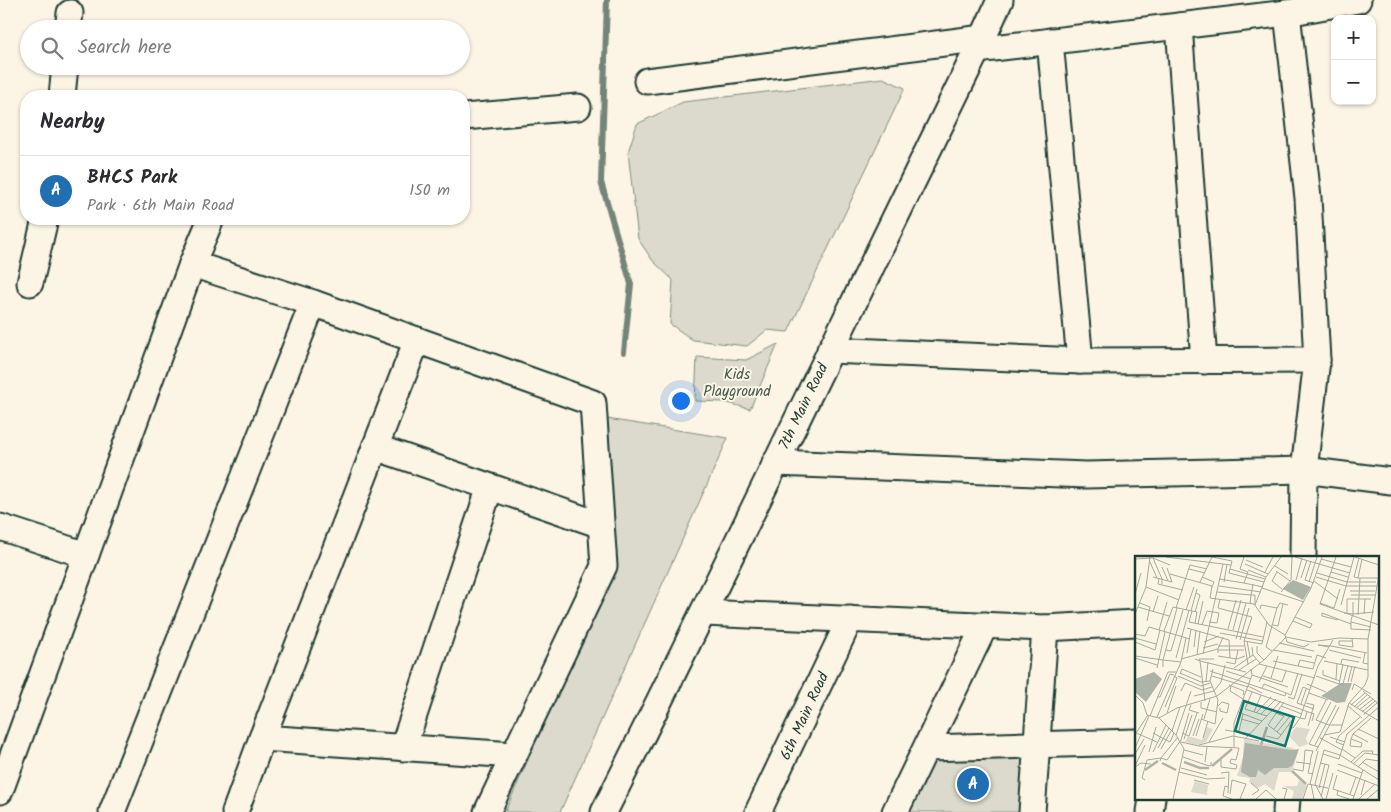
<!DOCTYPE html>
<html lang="en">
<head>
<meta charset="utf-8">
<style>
  body { margin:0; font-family:Kalam,sans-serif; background:#f7f7f7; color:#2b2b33 }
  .controls { position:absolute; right:15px; top:15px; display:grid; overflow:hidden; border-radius:10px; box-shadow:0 1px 4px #0004 }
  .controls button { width:45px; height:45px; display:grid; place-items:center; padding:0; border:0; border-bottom:1px solid #e1e1e2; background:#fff; color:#2b2b33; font:25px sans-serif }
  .you { position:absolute; left:680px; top:400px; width:18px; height:18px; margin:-12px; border:4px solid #fff; border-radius:50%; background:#1a73e8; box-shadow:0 0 0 8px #1a73e833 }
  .badge { display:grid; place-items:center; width:32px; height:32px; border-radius:50%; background:#1f6fb2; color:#fff; font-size:16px; font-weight:700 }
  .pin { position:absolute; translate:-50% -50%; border:2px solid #fff; box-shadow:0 1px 5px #0006 }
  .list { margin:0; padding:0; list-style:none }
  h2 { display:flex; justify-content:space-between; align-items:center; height:65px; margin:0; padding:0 20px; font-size:21px }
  h2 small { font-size:16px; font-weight:400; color:#7c7c81 }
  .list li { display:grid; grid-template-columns:32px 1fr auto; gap:15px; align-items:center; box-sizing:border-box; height:70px; padding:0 20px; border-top:1px solid #e1e1e2 }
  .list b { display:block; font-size:19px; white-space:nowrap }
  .list p { margin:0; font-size:16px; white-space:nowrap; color:#7c7c81 }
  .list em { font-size:16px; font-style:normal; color:#7c7c81 }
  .icon { flex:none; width:28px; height:28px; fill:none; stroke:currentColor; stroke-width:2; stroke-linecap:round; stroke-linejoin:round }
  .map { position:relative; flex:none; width:1391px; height:812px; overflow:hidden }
  .search { position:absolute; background:#fff; box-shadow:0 1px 4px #0004; left:20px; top:20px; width:450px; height:55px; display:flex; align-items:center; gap:12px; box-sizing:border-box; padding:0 18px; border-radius:28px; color:#7c7c81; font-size:19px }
  .panel { position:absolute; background:#fff; box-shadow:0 1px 4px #0004; left:20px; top:90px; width:450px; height:135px; border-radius:20px }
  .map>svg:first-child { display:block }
</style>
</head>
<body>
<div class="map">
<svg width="1391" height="812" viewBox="0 0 1391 812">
  <rect width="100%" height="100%" fill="#fcf5e5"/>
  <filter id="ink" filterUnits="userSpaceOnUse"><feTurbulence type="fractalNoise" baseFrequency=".02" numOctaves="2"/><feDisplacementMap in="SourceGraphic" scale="10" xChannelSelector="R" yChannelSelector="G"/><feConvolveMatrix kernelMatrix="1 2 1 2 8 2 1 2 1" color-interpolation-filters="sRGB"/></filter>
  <g filter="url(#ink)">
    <g fill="#dcdacc" stroke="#7e8c80">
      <polygon points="883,78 905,88 788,332 767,330 747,346 693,340 670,324 673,280 653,261 638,239 628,152 637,124 683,102"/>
      <polygon points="778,344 750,409 724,402 695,401 697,357 746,360"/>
      <polygon points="607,419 728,438 560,812 505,812 614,564"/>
      <polygon points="1030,753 1025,812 907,812 933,755"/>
    </g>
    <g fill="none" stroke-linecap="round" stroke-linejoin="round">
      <polyline stroke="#758479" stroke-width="6" points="607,0 601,182 631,284 624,352"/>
      <defs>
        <g id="street">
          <polyline points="1287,13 1308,198 1317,360 1304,470 1303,557"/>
          <polyline points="1179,26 1204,361"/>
          <polyline points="68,29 70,13"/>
          <polyline points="1050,41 1080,361"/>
          <polyline points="977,50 1287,13 1358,0"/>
          <polyline points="647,81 983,38"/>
          <polyline points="62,96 65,66"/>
          <polyline points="464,117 578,107"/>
          <polyline points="192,264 211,219"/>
          <polyline points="30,283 45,219"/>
          <polyline points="417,340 262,738 514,755"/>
          <polyline points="830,350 1080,361 1317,360"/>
          <polyline points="375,447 601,525"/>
          <polyline points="775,463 1086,475 1304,470 1391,481"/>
          <polyline points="0,527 86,555"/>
          <polyline points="704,613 1045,628 1136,623"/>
          <polyline points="403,748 490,487"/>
          <polyline points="927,748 1136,742"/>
          <polyline points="0,791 192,264 313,303 593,403 604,566 487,812"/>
          <polyline points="112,812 313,303"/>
          <polyline points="235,812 262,738"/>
          <path d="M604,812C733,555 856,296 983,38L1000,0"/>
          <polyline points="758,812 850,619"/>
          <polyline points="895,812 985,625"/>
          <polyline points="1032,812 1045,628"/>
          <polyline points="1150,812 1152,798"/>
          <polyline points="1286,812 1287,798"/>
        </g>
      </defs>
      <use href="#street" stroke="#1f3d34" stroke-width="29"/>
      <use href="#street" stroke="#fcf5e5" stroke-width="25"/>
    </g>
  </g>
  <g text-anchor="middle" stroke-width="4" stroke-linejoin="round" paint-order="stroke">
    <g font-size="15" fill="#455c52" stroke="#fcf5e5">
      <text x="737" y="379">Kids<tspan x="737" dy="17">Playground</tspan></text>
    </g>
    <g font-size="15" fill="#1f3d34" stroke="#fcf5e5">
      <text transform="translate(803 406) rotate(-64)" y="5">7th Main Road</text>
      <text transform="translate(804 716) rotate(-65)" y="5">6th Main Road</text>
    </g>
  </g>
  <g transform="translate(1135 556)">
    <rect width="244" height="244" fill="#fcf5e5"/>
    <path d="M72,171L78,173L71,186L62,189L50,186L53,180L67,184ZM161,171L175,173L171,182L173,188L164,191L154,180ZM109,183L158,192L163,196L157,216H144L139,235L130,228L123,232L114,226L115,222L102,220L108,201ZM164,224L172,229L167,243H157L159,235L148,230H162ZM60,225L73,229L72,239L56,236Z" fill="#dcdacc"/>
    <path d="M158,24L176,31L168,44L148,33ZM19,116L27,123L11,146L0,136V123ZM206,127H217L210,146L202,147L186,140ZM110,187L157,194L164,193L158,209L153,212H139L130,219L123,214L121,221H115L106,216Z" fill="#aeb3a7"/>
    <path fill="none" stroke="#aeb3a7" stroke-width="2.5" d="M126,189L132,171M49,206L65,212H74M27,207L41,214M77,210L97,193M10,214L23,205M157,215L171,228"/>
    <path fill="none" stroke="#a4ab9e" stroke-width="1" d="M31,1L96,9M160,1L215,17M201,1L185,48L244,69M220,1L244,9M18,2L35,9M0,3L18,2L27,23V28M186,3L216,11M111,4L128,11M176,5L170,24L179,27M15,6L22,22M110,8L133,18M140,10L153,18M27,11L33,25M54,13L70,17M95,13L130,23M113,14L131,21M141,15L155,25M130,16L138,1M142,16L137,25L147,33M196,16L213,21M182,17L212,26H241M35,18L77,30L75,42L119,48L134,69L150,79M18,21L37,26L32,12M67,21L79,26L77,31M181,21L211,30H242M24,22L23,28L48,34M166,22L172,4M223,22L219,21L224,2M223,22H243M223,22L227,3M84,23L109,27L113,16L105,13L109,1M161,24L167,2M179,25L203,43M65,26L77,1L97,5L94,17L129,26M89,26L92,8M174,26L182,1M109,27L128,31M118,28L116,39H120V49M84,30L126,36M11,31L44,44M127,32L169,46M215,35H240M82,36L116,39L115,48M146,36L156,24L157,1M0,38L6,17M216,39H240M85,43L83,52L117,61L109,85L113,108M5,47L15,51L12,65M185,47L199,52L205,33M120,49L131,21L146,1M206,49L219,1M3,51L34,60M41,52L55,9L72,13M42,52L28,104L46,106M125,53L126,49L142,52M51,54L59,31M56,55L62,33M57,55L54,66L128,81M18,56L23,40M60,56L65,39L61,37M187,57L216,68M187,57V60L203,64M209,57L218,58V46M0,58L11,31L15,1M212,58V43H236M229,58L230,43M223,59L225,22M160,61L177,68L175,72M158,65L175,72M216,66L236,71M63,68L68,45M67,69L72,55L84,57L82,67L74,66M138,69L143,70L148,48M52,72L94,84L95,102M93,73L101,44M24,74L32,46M98,74L106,44M236,74L216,73V64L218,58L239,56M29,75L38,51L62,56L60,67M85,77L128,85M0,78L10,80L14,71L55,83M0,82L21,88M101,83L111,47M105,84L114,52M109,85L127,88L132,66M112,85L115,101M217,85H204V89L218,91L217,82M0,86L20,94L25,74M69,86L84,80M144,87L179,95M174,88L169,91L152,86L150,79L176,32L187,1M83,90H109M122,90V97L129,104M196,90L232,97M59,91L61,74M117,91L118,99L125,107M194,91L183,89L196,90M68,92L83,88M31,94L36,95L48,54M138,94L177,101M194,94L226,102M137,95L131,91L142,52L145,47L153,49M52,97L56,73M83,97V94H109M230,97L228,107L233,108M68,98L88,8M62,99L65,75M0,100L28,104V111M83,100L102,103L110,100M0,102L22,109M41,102L54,54M46,103L83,93L88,81M60,103L65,105L64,103H79M138,105L178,113L182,99L191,102M189,105L233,114M91,106L100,108L103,94M124,108L180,122M206,108L207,103L224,106M163,110L165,104L179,107M22,112L30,76M99,112L118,99M104,114L121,103M188,114V119L205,125M75,115L150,140L151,137L156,139L163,117M91,115L116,123M45,117L66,126L75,125M45,118L47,113L66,121M117,119L153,131M43,120L66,130L75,127M77,120L113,131M128,120L147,126L151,115M181,120L204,128L208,108M136,122L143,100M201,123L202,108M71,125L73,106M124,126L132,110M213,126L217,110M216,126L220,110M172,128L191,136M204,128H208L213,109M94,129L109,135L108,139M96,130L95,135L108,143M113,130L127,137M127,132L129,128L151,137M112,134L179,158L177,165M175,134L168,131L162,147L179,153M217,134L219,128L236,138M46,135L50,127L67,134L77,131M228,135L244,148M117,136L110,153L132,160M174,137L193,144M0,139L8,147L12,159L24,162L42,152L82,140L129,104L151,81L176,86L204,82L233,83L244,18M59,140L79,135L86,126L90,109M22,141H25L35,118L39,119M153,141L159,143L167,118M191,144L181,164L194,169H208M70,145L65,105L111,116M66,146V152L82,156M149,146L133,169L146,179L160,160L165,162L183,110L198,84M171,147L179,149L173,170M214,147L244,165M166,148L171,133M56,149L54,154L64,157M216,149L230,137M83,150L87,146L94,148L92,157L85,155V152M146,150L167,158M213,150L227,162M30,151L42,122L39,120M219,151L232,139M221,152L235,141M224,154L238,143M103,156L127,165M119,156L126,139M227,156L240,145M32,157L41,130M121,157L136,141M126,158L141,143M229,158L242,147M13,159L1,177L22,186M15,160L33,116H41M22,161L46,106L51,82M24,162L41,179L49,193L38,243M66,163L80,168L83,144L75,125L78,113M69,163L75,143M106,163L124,168M153,169L158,172L165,162L170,163L172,156M139,173L149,160L140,157M223,173L244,183M90,174L115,178M37,175L45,151M104,175L108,158M142,176L156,159M18,177L35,186L39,177M47,177L54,180L62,157M218,178L236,162M218,178L233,186M41,179L56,135M189,179L205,176L214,147L230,129L233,121V83M58,180L64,163M61,180L68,158M131,180L143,183L146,179M43,181L26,202L32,204L46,184L54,157M195,181L210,186M68,182L73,165M111,182L146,145M185,182L207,194M49,183L57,159M216,183L227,187L226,191L215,190L216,183L218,178M46,186L64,190L104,192L101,204L96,203L95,207L102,209L101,213L86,211V204M74,186L88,162M64,189L98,180L124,185M180,189L201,149M209,189L201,186L204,180L225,161M99,191V167L117,119L116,113M183,191L174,188L196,146M0,192L14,160M23,192L34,172M26,193L36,175M207,193L220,202M49,194L68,199M181,195L204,151M14,196L21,171M18,196L31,169M0,198L9,183M188,198L204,203L212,178L244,151M48,201L71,209L76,210V206M70,206L72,191M216,206L228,195H238L237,198M227,206L244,216M185,207L194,209L186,241M175,208L169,207L170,194L178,195L176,201L175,208L173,217L178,218M203,208L227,217M218,208L230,197L244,199M0,210L10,189M0,211L6,207L16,208M223,211L231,203L244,205M46,212L72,219M158,213L168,215L169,207L161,206M202,214L244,230M44,216L72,223L90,222M86,217L94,216L93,237M202,219L198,233L219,240M10,224L7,222L12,204L26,202L25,205M59,224L74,228M116,227L124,234L117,239M175,228L183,195M176,228L179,243M93,231L90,230L88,240L97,243M147,232L152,233L149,243M184,232L190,208M203,234L202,239L214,243M95,238L97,224L111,228L105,243M215,238L221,221M226,239L230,224M121,243L131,234L141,243M168,243L173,228L193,232M188,243L180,228L189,194L205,199L244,224M191,243L198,217M218,243L228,214M224,243L240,228M232,243L244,233"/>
    <path fill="#0f766e" fill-opacity="0.15" stroke="#0f766e" stroke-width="2.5" d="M109,145L159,161L150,190L100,175Z"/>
    <rect width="244" height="244" fill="none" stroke="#1f3d34" stroke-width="2.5"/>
  </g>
</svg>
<div class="controls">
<button>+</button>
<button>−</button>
</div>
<div class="you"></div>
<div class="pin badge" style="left:973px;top:784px">A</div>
<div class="search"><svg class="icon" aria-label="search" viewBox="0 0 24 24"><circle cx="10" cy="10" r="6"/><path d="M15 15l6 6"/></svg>Search here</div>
<section class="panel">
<h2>Nearby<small></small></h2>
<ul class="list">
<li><span class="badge">A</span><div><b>BHCS Park</b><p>Park · 6th Main Road</p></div><em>150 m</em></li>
</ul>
</section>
</div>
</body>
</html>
